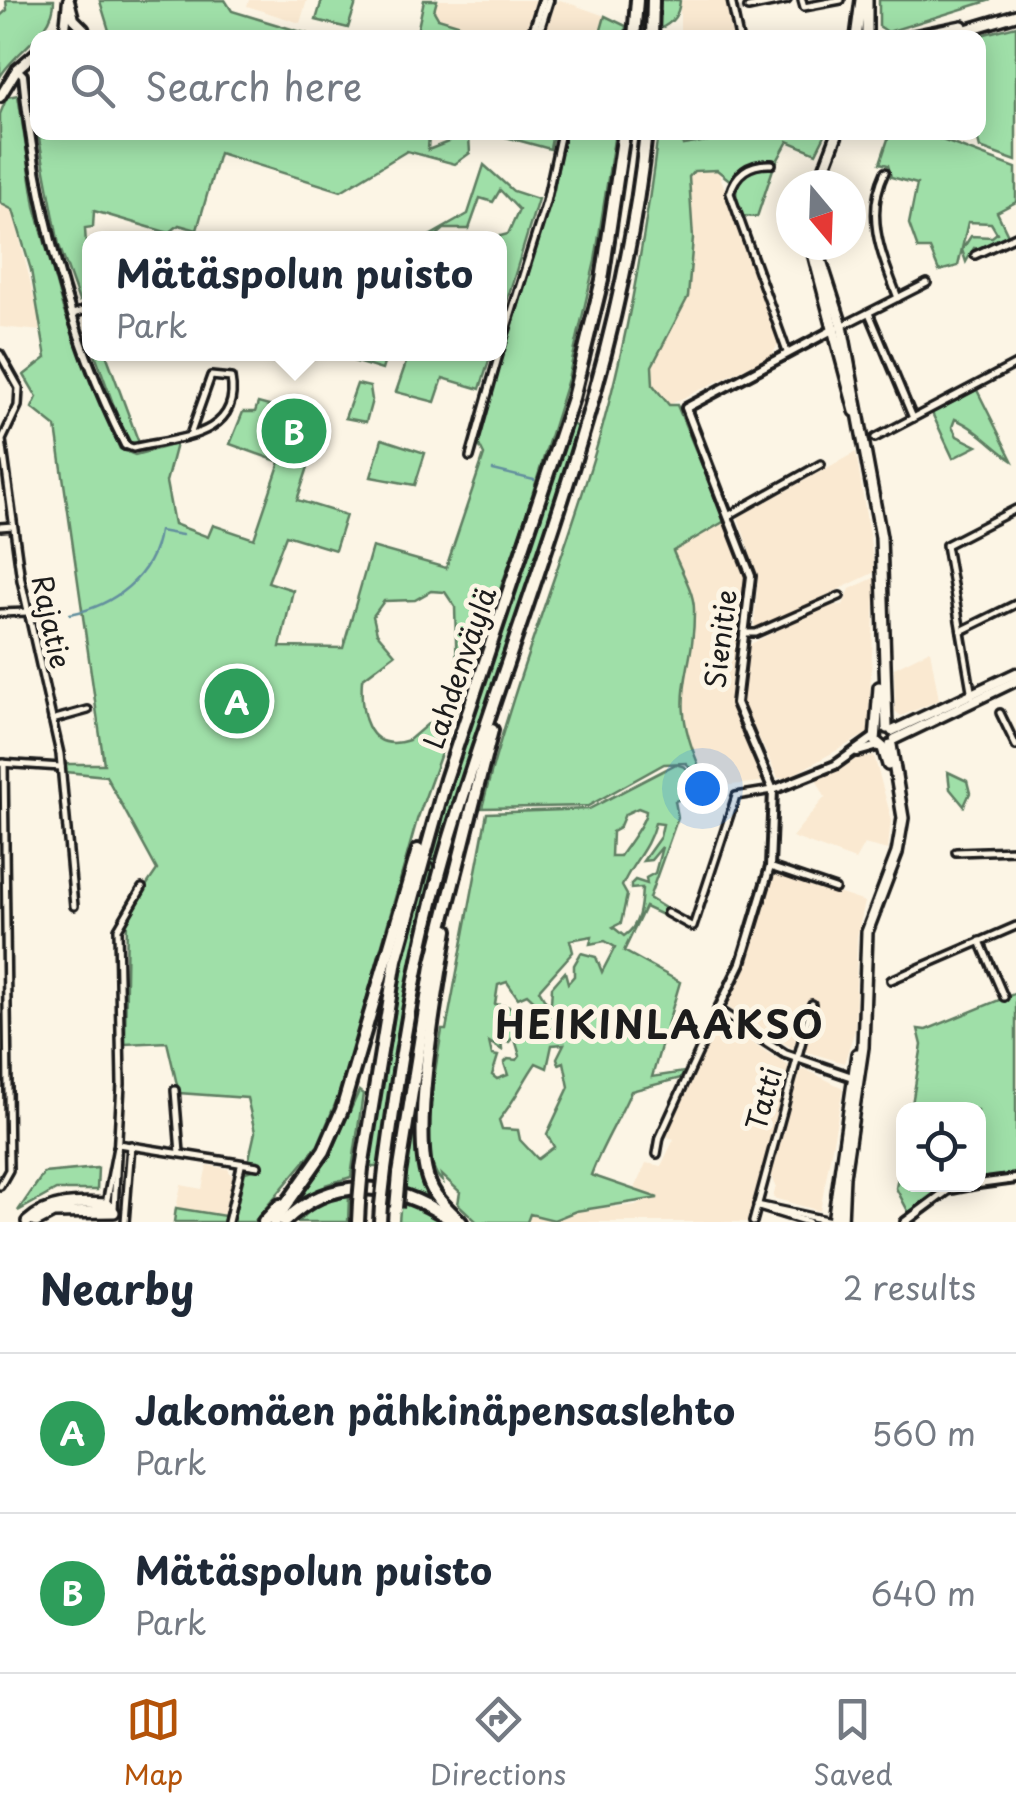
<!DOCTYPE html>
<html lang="en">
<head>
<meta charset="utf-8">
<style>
  body { margin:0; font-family:"Playpen Sans",sans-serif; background:#f6f6f7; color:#1f2937 }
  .controls { position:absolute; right:30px; bottom:30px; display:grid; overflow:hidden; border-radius:20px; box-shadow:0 5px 25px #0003 }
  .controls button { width:90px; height:90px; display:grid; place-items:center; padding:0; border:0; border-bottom:2px solid #e0e1e3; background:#fff; color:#1f2937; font:50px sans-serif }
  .compass { position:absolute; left:776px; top:170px; width:90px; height:90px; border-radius:50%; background:#fff; box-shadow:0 5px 25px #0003; rotate:161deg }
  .you { position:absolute; left:702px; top:788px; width:35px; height:35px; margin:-25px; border:8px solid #fff; border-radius:50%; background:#1a73e8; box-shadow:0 0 0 15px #1a73e833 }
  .badge { display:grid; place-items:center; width:65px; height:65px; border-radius:50%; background:#b45309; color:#fff; font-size:32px; font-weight:700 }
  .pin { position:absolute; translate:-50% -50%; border:5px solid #fff; box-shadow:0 2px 10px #0006 }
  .popup { position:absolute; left:82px; top:231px; width:425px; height:130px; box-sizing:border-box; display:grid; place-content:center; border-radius:20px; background:#fff; filter:drop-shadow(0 2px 8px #0005); font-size:32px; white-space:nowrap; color:#747a83 }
  .popup b { font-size:38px; color:#1f2937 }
  .popup::after { content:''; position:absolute; left:50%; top:100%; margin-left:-20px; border:20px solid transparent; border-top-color:#fff }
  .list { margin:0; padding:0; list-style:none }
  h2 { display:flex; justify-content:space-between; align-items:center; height:130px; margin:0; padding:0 40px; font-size:42px }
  h2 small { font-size:32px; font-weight:400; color:#747a83 }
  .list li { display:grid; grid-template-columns:65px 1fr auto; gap:30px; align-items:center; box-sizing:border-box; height:160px; padding:0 40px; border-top:2px solid #e0e1e3 }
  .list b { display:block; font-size:38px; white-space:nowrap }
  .list p { margin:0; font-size:32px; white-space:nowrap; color:#747a83 }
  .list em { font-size:32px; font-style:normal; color:#747a83 }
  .icon { flex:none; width:55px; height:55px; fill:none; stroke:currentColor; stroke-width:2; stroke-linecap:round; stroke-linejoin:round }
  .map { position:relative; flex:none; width:1016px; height:1222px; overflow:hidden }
  .search { position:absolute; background:#fff; box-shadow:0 5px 25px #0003; left:30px; right:30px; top:30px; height:110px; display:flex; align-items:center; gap:25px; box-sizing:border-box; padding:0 35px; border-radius:20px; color:#747a83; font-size:38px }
  .sheet { height:450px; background:#fff }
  nav { display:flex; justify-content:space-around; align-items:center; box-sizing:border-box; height:140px; border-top:2px solid #e0e1e3; background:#fff; font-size:28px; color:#747a83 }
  nav a { display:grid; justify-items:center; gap:5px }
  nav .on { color:#b45309 }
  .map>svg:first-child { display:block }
</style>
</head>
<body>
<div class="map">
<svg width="1016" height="1222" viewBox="0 0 1016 1222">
  <rect width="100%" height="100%" fill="#fcf5e5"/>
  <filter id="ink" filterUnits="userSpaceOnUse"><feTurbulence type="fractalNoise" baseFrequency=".01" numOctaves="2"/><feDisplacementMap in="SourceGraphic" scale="20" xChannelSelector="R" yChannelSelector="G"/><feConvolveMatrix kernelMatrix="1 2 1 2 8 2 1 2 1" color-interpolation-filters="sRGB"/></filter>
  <g filter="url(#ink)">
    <g fill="#fae9d1">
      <polygon points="249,0 307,0 300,23 247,6"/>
      <polygon points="437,0 536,0 524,37 454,36 434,11"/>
      <polygon points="560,0 605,16 599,37 544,38 553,5"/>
      <polygon points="680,0 729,0 737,37 680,38"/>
      <polygon points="718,170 780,341 772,355 669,405 653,385 652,366 688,297 693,238 689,177 694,171"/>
      <polygon points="0,203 13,210 42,331 0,327"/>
      <polygon points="856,452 875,572 761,627 754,626 758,577 738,517"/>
      <polygon points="725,521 746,578 731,706 765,777 762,782 710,787 685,735 681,693 695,606 672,551"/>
      <polygon points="876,577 868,733 787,778 778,778 741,700 749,645 823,606 843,605 850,589"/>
      <polygon points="930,650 939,700 901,716 895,711 894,668"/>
      <polygon points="874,756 891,817 888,850 864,844 855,860 792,837 825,797 816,779 857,758"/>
      <polygon points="774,872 865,902 857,937 855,1030 844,1063 804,1051 814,1009 810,1002 793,1049 726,1006"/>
      <polygon points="717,1021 789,1066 748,1222 527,1222 529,1214 554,1220 576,1211 636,1205 655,1197 634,1190 646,1163 661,1166 674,1139 665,1136"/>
      <polygon points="805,1069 843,1088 820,1211 773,1198 776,1186 770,1172 797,1073"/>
      <polygon points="207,1165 228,1169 233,1178 225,1216 176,1208 181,1185 202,1189"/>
    </g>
    <g fill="#9fdfa8" stroke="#5e7e62" stroke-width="2.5" fill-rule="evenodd">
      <path d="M6,0H54C55,33 15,50 0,77V16L7,10Z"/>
      <polygon points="225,0 232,11 318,37 111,37 100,1"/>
      <polygon points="322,0 357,0 348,28 316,20"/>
      <polygon points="424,0 437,0 434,11 438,18 458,24 454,35 459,37 416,37"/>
      <path d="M660,0H680C679,15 673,23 659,29Z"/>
      <polygon points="879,0 991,0 888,32 879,26"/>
      <polygon points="605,16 626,26 625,37 599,37"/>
      <polygon points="1016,26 1016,161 980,148 977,137 967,142 951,133 978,132 978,38 973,37"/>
      <path d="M18,95L35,206L63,309L120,449L135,455L176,444L166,482L174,524L208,537L213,525L254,539L280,462L230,444L243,412H255L258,403L273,407L286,422L295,423L298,410L324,419L297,500L346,515L335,550L286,535L268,582L293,590L280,647L343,648L372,547L446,568L484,455L477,441L554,190L564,133H615L595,261L568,379L520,534L417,820L341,1090L318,1145L254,1222H233L245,1172L256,1169L255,1163H248L255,1132L247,1098L179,1093L167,1042L125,1044L127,914L157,870L106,776L66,772V764H104L56,427L32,408L37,397L24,375L46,358L31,270L13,210L0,203V114L7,97ZM431,591L445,592L455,607L457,675L443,711L409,740C365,755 360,709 362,679L395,654L377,633L373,616L384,601L415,600Z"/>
      <path d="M801,132L826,133L816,153L788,141L776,163L749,165L732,182L717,170L694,171L689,177L693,238L688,297L652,366L653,385L669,405H677L725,521L673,551C679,567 694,591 694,609C695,679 666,691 700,768L696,774L686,763L664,764L588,806L482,808C512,687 559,572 595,453C626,349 645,240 658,133H681L683,145L720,139V133Z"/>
      <polygon points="921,132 1016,168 1016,202 997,212 1009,237 985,250 974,248 966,262 962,250 971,236 992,237 997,233 991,223 968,222 958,266 939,271 930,249 918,249 909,224 917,184 891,177 888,165 880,163 890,133"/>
      <polygon points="38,133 429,133 428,150 448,142 449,135 482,133 469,137 470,153 455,164 407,151 341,191 219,153 197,230 179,225 169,233 94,211 93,227 85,228 89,297 79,301 59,245"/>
      <polygon points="491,133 553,133 550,149"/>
      <polygon points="484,165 513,191 538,199 499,327 502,250 499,238 493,238 508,234 519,210 500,190 493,202 480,198 469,229 444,229 434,238 426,238 468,214"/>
      <path d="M770,166L773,169L757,217L741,216C730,186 737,169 770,166Z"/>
      <polygon points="95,354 106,354 139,443 129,442 124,434"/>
      <polygon points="341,354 387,354 382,370 340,357"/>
      <polygon points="409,354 491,354 480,389 443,378 435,402 396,392"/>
      <polygon points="357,384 370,387 372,400 366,422 345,418"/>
      <path d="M977,390L1012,460C994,448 977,428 955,419L952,427L957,436L977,446L953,458L932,413Z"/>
      <path d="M572,424L582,430C534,579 474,725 433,876C407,972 393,1070 378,1167H369L408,934L481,688Z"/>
      <polygon points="382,439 425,453 415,485 371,477"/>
      <path d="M676,764L685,767L694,777L686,797L675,801L678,817L649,898L665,908L662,915L645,907L624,951L680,982L652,1077L684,1072L681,1078L631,1091C618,1121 602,1145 591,1175L658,1198L576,1211L554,1220L530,1214L527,1222H477L458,1204L460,1192L441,1174L443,1182C415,1159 437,1064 442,1030H446L487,813L589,809ZM638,808L646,811C646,822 627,845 620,856H611L612,832L619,828L625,814ZM655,823L663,824L660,837L643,861L651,860L662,847L655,873L646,878L647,884L635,880L631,884V889L642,888C641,906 640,926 624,936L613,927L621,923L627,895L622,886C633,861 648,850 655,823ZM592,936L590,944L605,941L615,947L602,972L596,957L581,953L574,965V976L568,983L565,972L552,987L551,1003L546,1002L539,990L573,952L570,940ZM507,982L518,998L527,994L543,1009L534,1019L536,1036L533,1039C535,1013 516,1007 495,1004L498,985ZM514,1036L520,1056L517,1060L508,1059L504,1063L508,1075L497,1079L492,1075L498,1056L492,1055L489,1042L502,1050L501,1042H509ZM564,1044L557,1058L559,1064L564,1062L569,1087L547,1134L554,1147L538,1159L520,1140L518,1130L502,1129L499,1120C514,1102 524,1080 536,1063L547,1068L552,1045Z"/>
      <polygon points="948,772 967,781 970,793 964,806 950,789"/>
      <polygon points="1016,993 1016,1175 979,1180 978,1110 911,1110 922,1045 918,1029 926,1030"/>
      <path d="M424,1035C422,1082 408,1163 435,1202L402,1187Z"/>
      <polygon points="359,1091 363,1094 351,1177 325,1185 337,1186 307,1199 280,1222 330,1156"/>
      <polygon points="903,1149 904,1184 952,1185 910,1215 896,1188"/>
      <polygon points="98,1168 97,1190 56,1190 18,1211 44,1173"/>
      <polygon points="349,1197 348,1222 297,1222 322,1201"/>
      <polygon points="401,1197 450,1222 399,1222"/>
      <polygon points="176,1208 225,1216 224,1222 174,1222"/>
    </g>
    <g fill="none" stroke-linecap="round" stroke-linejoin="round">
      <g stroke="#64909e" stroke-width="2.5">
        <polyline points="493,470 534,480"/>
        <path d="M70,614C113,606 153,577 159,531L182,535"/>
      </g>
      <polyline stroke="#dad4c7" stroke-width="5" stroke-dasharray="5 2.5" stroke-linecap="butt" points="738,11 748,8"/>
      <defs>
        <g id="minor">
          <polyline points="731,0 739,38"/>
          <polyline points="802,0 804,7 841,0"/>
          <polyline points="748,8 787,0"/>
          <path d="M772,164C750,163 736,172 730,193L787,352"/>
          <path d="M885,172C864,216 882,256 898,298"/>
          <polyline points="975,255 1016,236"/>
          <polyline points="869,313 913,418"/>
          <polyline points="73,314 89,309"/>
          <polyline points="842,326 927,283"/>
          <polyline points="499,353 546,202 561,132"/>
          <polyline points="0,354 19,388 18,406 2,440 21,580 60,754 74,906"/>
          <polyline points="875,438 1016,364"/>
          <path d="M125,445L133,448C174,438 242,438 231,378L211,376L190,435"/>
          <polyline points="470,457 499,354"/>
          <polyline points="728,516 821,464"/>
          <polyline points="0,527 13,526"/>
          <polyline points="0,613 28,612"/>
          <polyline points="961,631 1016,604"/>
          <polyline points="744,633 756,633 840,596"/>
          <polyline points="972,696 946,545 1016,509"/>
          <polyline points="1000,713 1016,746"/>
          <polyline points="52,720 88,710"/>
          <polyline points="0,763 61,767"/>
          <polyline points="956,852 1016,850"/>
          <polyline points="770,867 835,889"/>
          <polyline points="667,913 693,927 736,796 773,790"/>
          <polyline points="980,941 1004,997"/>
          <polyline points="891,980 1016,926"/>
          <polyline points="175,1090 180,1153"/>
          <polyline points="118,1144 258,1166"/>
          <polyline points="657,1154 660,1137 718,1010"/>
          <polyline points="0,1186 9,1170 4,763"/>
          <polyline points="106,1204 117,1147"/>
          <polyline points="757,1205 831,1221"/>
          <polyline points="759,1207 808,1222"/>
          <polyline points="114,1209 121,1084 118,929 142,888"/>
          <polyline points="125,1222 131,1145"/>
          <polyline points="228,1222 241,1166"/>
          <polyline points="753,1222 812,1004"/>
        </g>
        <g id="tertiary">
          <polyline points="531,38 543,0"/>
          <polyline points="537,38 549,0"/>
          <path d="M17,69L23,75C35,200 68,332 125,445"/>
          <polyline points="836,328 686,408 751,576 736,703 773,790 770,867 741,963 718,1010 785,1054 858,1079"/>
          <polyline points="857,752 878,746"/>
          <polyline points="773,790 835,765 874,737"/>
          <polyline points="978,1184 1016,1179"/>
          <polyline points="905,1222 948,1190 978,1184"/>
        </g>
        <g id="secondary">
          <polyline points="69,0 74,19 84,29 84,38"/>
          <polyline points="64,38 68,0"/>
          <polyline points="0,97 17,69 38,51"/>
          <polyline points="892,731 1016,673"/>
          <polyline points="895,739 1016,681"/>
        </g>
        <g id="primary">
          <polyline points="856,38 861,0"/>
          <polyline points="867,38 867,0"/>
          <polyline points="903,38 962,26"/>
          <polyline points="939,38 1016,15"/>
          <polyline points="818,185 838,132"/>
          <polyline points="816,245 842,326 881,537 887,728"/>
          <polyline points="813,253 855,411"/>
          <polyline points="879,687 875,741 883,748 888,765"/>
          <polyline points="833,1222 857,1054"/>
          <polyline points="842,1222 844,1176 863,1047 867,932 897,853 903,818 891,745"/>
        </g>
        <path id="trunk" d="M27,1222C49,1202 77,1202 106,1204L114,1212L53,1213L36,1222"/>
        <g id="motorway">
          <polyline points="634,38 637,0"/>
          <polyline points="652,38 653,0"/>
          <path d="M447,930C438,986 411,1129 428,1179C434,1198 448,1209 461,1222"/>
          <polyline points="362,1168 396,960 446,779 573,398 602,280 624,132"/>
          <path d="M385,1170C400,1058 417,945 450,837C522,602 621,379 646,132"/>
          <polyline points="399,1174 432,966 492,730"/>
          <polyline points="264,1222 280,1205"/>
          <polyline points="274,1222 324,1151 342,1110 418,850"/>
          <path d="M284,1222C334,1172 396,1183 450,1219"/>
          <polyline points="358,1222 359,1202"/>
          <polyline points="380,1222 381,1205"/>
        </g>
      </defs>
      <use href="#minor" stroke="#1c1c1c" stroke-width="12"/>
      <use href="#tertiary" stroke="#1c1c1c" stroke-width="14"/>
      <use href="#secondary" stroke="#1c1c1c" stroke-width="15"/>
      <use href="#primary" stroke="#1c1c1c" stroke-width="16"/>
      <use href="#trunk" stroke="#1c1c1c" stroke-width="16"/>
      <use href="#motorway" stroke="#1c1c1c" stroke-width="18"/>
      <use href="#minor" stroke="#fcf5e5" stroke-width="5"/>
      <use href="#tertiary" stroke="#fcf5e5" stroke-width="6"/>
      <use href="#secondary" stroke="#fcf5e5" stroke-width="8"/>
      <use href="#primary" stroke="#fcf5e5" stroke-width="9"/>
      <use href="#trunk" stroke="#fcf5e5" stroke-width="9"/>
      <use href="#motorway" stroke="#fcf5e5" stroke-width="10"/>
      <defs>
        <g id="motorway-bridge">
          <polyline points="359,1202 362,1168"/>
          <polyline points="381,1205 385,1170"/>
          <polyline points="396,1208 399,1174"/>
        </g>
      </defs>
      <use href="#motorway-bridge" stroke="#1c1c1c" stroke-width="18" stroke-linecap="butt"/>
      <use href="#motorway-bridge" stroke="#fcf5e5" stroke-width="10"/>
    </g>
  </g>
  <g text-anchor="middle" stroke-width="10" stroke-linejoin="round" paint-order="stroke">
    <g font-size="28" fill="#1c1c1c" stroke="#fcf5e5">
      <text transform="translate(51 622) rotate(78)" y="10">Rajatie</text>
      <text transform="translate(721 639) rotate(-83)" y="10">Sienitie</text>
      <text transform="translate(460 668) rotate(-71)" y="10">Lahdenväylä</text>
      <text transform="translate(764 1099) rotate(-74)" y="10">Tatti</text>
    </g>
    <g font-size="38" font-weight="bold" letter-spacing="2.5" fill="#1c1c1c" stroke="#fcf5e5">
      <text x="660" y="1039">HEIKINLAAKSO</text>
    </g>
  </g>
</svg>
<div class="controls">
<button><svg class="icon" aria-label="locate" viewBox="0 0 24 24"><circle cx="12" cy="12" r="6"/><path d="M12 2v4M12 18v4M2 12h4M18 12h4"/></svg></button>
</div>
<svg class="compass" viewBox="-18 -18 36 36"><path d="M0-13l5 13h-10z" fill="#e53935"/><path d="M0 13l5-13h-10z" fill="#747a83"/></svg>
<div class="you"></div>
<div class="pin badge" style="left:237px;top:701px;background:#2e9e5b">A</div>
<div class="pin badge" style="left:294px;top:431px;background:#2e9e5b">B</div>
<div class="popup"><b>Mätäspolun puisto</b>Park</div>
<div class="search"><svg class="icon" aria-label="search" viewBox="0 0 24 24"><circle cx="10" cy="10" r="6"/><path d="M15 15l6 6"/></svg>Search here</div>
</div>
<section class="sheet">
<h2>Nearby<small>2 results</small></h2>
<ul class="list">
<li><span class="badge" style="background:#2e9e5b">A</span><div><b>Jakomäen pähkinäpensaslehto</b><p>Park</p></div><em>560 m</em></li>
<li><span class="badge" style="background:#2e9e5b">B</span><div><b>Mätäspolun puisto</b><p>Park</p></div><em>640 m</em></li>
</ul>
</section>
<nav>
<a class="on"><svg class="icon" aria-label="map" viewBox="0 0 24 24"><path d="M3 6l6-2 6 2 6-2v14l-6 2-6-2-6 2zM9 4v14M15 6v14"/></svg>Map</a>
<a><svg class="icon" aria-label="directions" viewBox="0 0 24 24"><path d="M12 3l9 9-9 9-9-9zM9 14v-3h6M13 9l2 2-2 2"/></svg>Directions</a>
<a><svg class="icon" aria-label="saved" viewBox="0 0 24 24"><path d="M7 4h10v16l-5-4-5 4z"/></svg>Saved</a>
</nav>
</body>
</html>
